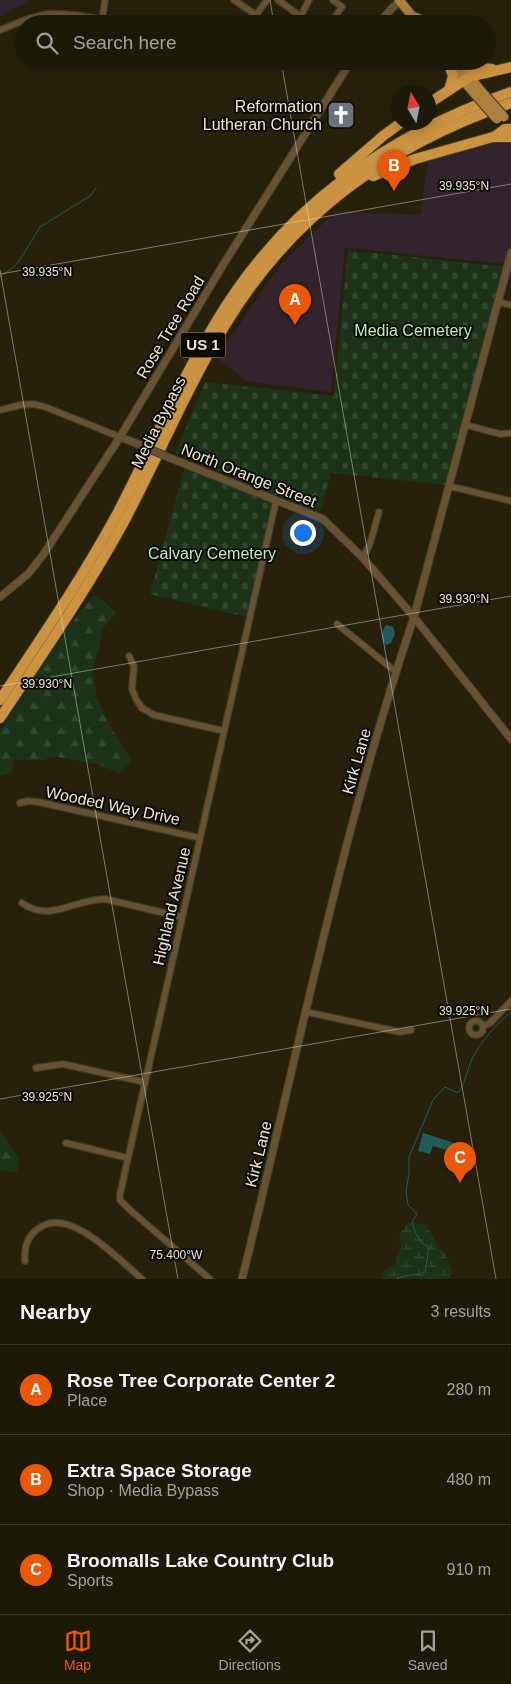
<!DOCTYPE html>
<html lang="en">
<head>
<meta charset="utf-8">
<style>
  body { margin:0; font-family:Helvetica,sans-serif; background:#252212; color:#f1f3f6 }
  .compass { position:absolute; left:391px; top:85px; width:45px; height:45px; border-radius:50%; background:#1d1908; box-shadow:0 2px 12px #0003; rotate:350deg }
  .you { position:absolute; left:302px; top:532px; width:18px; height:18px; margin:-12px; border:4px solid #fff; border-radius:50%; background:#1a73e8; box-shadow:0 0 0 8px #1a73e833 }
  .badge { display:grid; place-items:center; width:32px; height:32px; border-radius:50%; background:#ea580c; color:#fff; font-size:16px; font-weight:700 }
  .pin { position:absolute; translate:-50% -41px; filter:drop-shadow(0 1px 2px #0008) }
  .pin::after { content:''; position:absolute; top:26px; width:18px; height:15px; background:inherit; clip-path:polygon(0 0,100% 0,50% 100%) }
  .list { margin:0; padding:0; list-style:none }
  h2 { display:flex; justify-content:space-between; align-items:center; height:65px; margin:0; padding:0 20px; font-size:21px }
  h2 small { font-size:16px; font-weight:400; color:#a0a09c }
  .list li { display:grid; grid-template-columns:32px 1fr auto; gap:15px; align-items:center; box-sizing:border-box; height:90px; padding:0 20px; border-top:1px solid #3b3829 }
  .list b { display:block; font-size:19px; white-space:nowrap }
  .list p { margin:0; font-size:16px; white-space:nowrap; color:#a0a09c }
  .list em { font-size:16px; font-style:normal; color:#a0a09c }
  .icon { flex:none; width:28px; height:28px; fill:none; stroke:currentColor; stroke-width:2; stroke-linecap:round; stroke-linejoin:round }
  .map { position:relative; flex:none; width:511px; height:1279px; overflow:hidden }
  .search { position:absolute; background:#1d1908; box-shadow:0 2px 12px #0003; left:15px; right:15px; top:15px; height:55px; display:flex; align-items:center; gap:12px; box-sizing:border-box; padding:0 18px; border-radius:28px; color:#a0a09c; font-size:19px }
  .sheet { height:335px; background:#1d1908 }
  nav { display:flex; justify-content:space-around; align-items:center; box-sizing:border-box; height:70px; border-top:1px solid #3b3829; background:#1d1908; font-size:14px; color:#a0a09c }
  nav a { display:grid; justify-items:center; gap:2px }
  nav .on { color:#ea580c }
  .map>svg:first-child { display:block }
</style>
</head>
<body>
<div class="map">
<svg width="511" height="1279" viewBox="0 0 511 1279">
  <defs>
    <pattern id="forest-firs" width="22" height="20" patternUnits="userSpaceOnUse" patternTransform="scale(1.25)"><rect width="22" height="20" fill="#1c3319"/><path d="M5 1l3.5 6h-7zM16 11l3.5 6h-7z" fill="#32472f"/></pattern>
    <pattern id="wetland-marsh" width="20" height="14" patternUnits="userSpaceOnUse" patternTransform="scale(1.25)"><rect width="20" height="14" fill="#1c3319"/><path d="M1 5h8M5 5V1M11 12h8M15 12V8" fill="none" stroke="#32472f"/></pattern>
    <pattern id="cemetery-stones" width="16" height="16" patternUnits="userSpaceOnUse" patternTransform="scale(1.25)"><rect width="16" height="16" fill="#1c3319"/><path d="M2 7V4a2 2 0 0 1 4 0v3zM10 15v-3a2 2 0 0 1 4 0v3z" fill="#32472f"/></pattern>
  </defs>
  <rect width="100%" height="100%" fill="#27210b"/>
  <polygon fill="#33232d" points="511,139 511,280 507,280 506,264 345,248 331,392 246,381 217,357 280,265 336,211 420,215 428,161"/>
  <polygon fill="#32232f" points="0,0 31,0 0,16"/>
  <g fill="url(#forest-firs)">
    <polygon points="95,594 117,613 102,629 99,648 92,671 97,699 112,729 132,761 120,773 97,764 52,756 44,760 14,760 11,773 0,776 0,731 70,625"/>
    <polygon points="0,1131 19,1158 16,1173 0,1170"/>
  </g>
  <polygon fill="url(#wetland-marsh)" points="409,1222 426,1225 439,1248 446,1254 452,1272 449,1279 382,1279 384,1271 389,1267 392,1268 395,1265 401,1244 399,1241 400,1234"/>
  <g fill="url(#cemetery-stones)">
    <polygon points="348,250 506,267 446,485 331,473 320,513 175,453 205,382 334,396"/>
    <polygon points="185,466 271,503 273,507 248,617 150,594"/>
  </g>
  <g fill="#225b5c">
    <path d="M386,625L393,627L395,634L391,643L386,645C380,638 381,633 386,625Z"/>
    <polygon points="423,1133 458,1144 453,1159 444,1157 446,1150 433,1146 430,1154 418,1151"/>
  </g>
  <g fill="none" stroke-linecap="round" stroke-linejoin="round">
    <g stroke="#225b5c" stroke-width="1">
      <polyline points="0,277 15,266 21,258 40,227 90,196 96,188"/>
      <path d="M396,1279C406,1274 416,1276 425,1272L429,1247C419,1243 415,1233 412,1222L417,1214L408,1205L406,1191L409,1174V1157L433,1100L445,1087L458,1093C468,1078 466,1071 473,1057C481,1041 497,1024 511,1012"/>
    </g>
    <defs>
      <g id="minor">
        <polyline points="234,0 256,15 267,0"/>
        <polyline points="278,0 300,16"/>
        <polyline points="333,0 342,7 334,18"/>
        <polyline points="102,20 105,0"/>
        <polyline points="297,24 309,0"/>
        <path d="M0,30C16,24 31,16 48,14C72,12 102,20 126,24"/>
        <polyline points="326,61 346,69"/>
        <polyline points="499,302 511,305"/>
        <polyline points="0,410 20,405 34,404 48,408 120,437"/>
        <polyline points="466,425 500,434 511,433"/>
        <polyline points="449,486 511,501"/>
        <polyline points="363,558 370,544 379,512"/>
        <polyline points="337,624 395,671"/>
        <polyline points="129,656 134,666 132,689 136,699 142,708 154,715 224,731"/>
        <polyline points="20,803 28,801 38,802 200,838"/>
        <path d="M22,903C50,923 75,899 105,899L182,917"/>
        <polyline points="306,1012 400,1032 411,1030"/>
        <circle cx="476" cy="1028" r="7"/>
        <polyline points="483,1026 490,1023 511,1001"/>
        <polyline points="36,1068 63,1064 144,1082"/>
        <polyline points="66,1143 128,1158"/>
        <path d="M25,1261C24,1248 27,1236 39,1228C70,1206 119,1260 142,1279"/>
        <polyline points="210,1279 130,1210 120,1200 120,1194 276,501"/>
      </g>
      <g id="tertiary">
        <polyline points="378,24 392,8 402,0"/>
        <polyline points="120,437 138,444"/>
        <polyline points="170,458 323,519 363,558 414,617 511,739"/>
        <polyline points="0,597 28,574 43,555 120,437 223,265 351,61"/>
        <path d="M242,1279C297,1058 341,833 414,617L511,253"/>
      </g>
      <g id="primary">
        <polyline points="399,0 412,16 420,19 424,24"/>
        <polyline points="456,61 481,91"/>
        <polyline points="450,65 475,94"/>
      </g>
      <g id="motorway">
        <polyline points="458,64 469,67 492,69"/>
        <polyline points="449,90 453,76 449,65"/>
        <polyline points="428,104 469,77 511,67"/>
        <polyline points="494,137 505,129 511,129"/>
        <polyline points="339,174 383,136 402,122"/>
        <polyline points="373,176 415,159 493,137 511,137"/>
        <path d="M0,700C41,638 83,577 118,512C151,449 179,383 216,322C285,206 386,136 511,92"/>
        <path d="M0,718C44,652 88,588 126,518C159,455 187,388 224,327C291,215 389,145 511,103"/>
      </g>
    </defs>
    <use href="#minor" stroke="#423d28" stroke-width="8"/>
    <use href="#tertiary" stroke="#423d28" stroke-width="9"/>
    <use href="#primary" stroke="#423d28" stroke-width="11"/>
    <use href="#motorway" stroke="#423d28" stroke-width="12"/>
    <use href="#minor" stroke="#685234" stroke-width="5.5"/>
    <use href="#tertiary" stroke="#685234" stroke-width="7"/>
    <use href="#primary" stroke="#ae803e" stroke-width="9"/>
    <use href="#motorway" stroke="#ca9241" stroke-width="10"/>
    <defs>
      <polyline id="tertiary-bridge" points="138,444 170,458"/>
      <g id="primary-bridge">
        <polyline points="481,91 504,117"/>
        <polyline points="475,94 497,119"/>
      </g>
    </defs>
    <use href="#tertiary-bridge" stroke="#423d28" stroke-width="9" stroke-linecap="butt"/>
    <use href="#primary-bridge" stroke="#423d28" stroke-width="11" stroke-linecap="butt"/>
    <use href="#tertiary-bridge" stroke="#685234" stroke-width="7"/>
    <use href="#primary-bridge" stroke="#ae803e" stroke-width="9"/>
  </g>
  <path fill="none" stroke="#e9e6d8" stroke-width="1" stroke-opacity="0.45" d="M270,0L274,24M281,61L496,1279M0,270L178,1279M0,274L511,184M0,686L511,596M0,1099L511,1009"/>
  <defs>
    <symbol id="church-square" viewBox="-11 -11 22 22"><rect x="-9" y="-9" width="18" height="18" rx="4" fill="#6b7280" stroke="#0d0b04"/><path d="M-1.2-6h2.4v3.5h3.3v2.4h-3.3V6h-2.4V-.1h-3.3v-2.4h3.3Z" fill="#fff"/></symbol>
  </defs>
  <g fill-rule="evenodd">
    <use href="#church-square" x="325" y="99" width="32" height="32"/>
  </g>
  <g text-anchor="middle" stroke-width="4" stroke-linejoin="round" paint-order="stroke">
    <rect fill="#0d0b04" stroke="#a7a498" stroke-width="1" x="180.5" y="332.5" width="45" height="25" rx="4"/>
    <g font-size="15" font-weight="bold" fill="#e9e6d8">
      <text x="203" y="350">US 1</text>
    </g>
    <g font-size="16" fill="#e9e6d8" stroke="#0d0b04" text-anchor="end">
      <text x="322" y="112">Reformation<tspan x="322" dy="18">Lutheran Church</tspan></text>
    </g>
    <g font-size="16" fill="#e9e6d8" stroke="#0d0b04">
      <text transform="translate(170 327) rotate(-59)" y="6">Rose Tree Road</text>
      <text transform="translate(158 422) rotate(-63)" y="6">Media Bypass</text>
      <text transform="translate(249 475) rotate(22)" y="6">North Orange Street</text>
      <text transform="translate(356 761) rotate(-74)" y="6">Kirk Lane</text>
      <text transform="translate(113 805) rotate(12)" y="6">Wooded Way Drive</text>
      <text transform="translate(171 906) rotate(-77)" y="6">Highland Avenue</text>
      <text transform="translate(258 1154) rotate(-76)" y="6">Kirk Lane</text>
    </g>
    <g font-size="16" fill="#bdedb7" stroke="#0d0b04">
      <text x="413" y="336">Media Cemetery</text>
      <text x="212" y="559">Calvary Cemetery</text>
    </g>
  </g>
  <g font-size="12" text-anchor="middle" fill="#e9e6d8" stroke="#0d0b04" stroke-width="4" stroke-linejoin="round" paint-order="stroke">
    <text x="464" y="190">39.935°N</text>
    <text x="47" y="276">39.935°N</text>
    <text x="464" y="603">39.930°N</text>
    <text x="47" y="688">39.930°N</text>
    <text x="464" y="1015">39.925°N</text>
    <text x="47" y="1101">39.925°N</text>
    <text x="176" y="1259">75.400°W</text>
  </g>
</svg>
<svg class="compass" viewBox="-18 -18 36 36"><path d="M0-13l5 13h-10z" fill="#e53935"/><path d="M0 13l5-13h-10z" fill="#a0a09c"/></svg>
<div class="you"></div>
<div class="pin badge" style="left:295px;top:325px">A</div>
<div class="pin badge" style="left:394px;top:191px">B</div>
<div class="pin badge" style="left:460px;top:1183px">C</div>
<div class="search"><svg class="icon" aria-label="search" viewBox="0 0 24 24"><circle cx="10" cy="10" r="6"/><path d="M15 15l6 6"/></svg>Search here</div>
</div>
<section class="sheet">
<h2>Nearby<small>3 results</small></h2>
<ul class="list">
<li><span class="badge">A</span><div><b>Rose Tree Corporate Center 2</b><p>Place</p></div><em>280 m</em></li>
<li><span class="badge">B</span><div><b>Extra Space Storage</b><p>Shop · Media Bypass</p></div><em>480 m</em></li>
<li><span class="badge">C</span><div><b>Broomalls Lake Country Club</b><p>Sports</p></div><em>910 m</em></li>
</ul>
</section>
<nav>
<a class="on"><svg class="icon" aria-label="map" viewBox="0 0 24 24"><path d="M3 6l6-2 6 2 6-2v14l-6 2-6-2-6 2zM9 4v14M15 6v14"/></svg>Map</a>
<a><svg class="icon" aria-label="directions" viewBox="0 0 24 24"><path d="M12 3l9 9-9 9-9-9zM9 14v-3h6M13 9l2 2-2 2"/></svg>Directions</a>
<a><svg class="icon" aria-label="saved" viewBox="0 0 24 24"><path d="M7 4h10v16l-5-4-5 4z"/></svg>Saved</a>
</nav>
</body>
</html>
